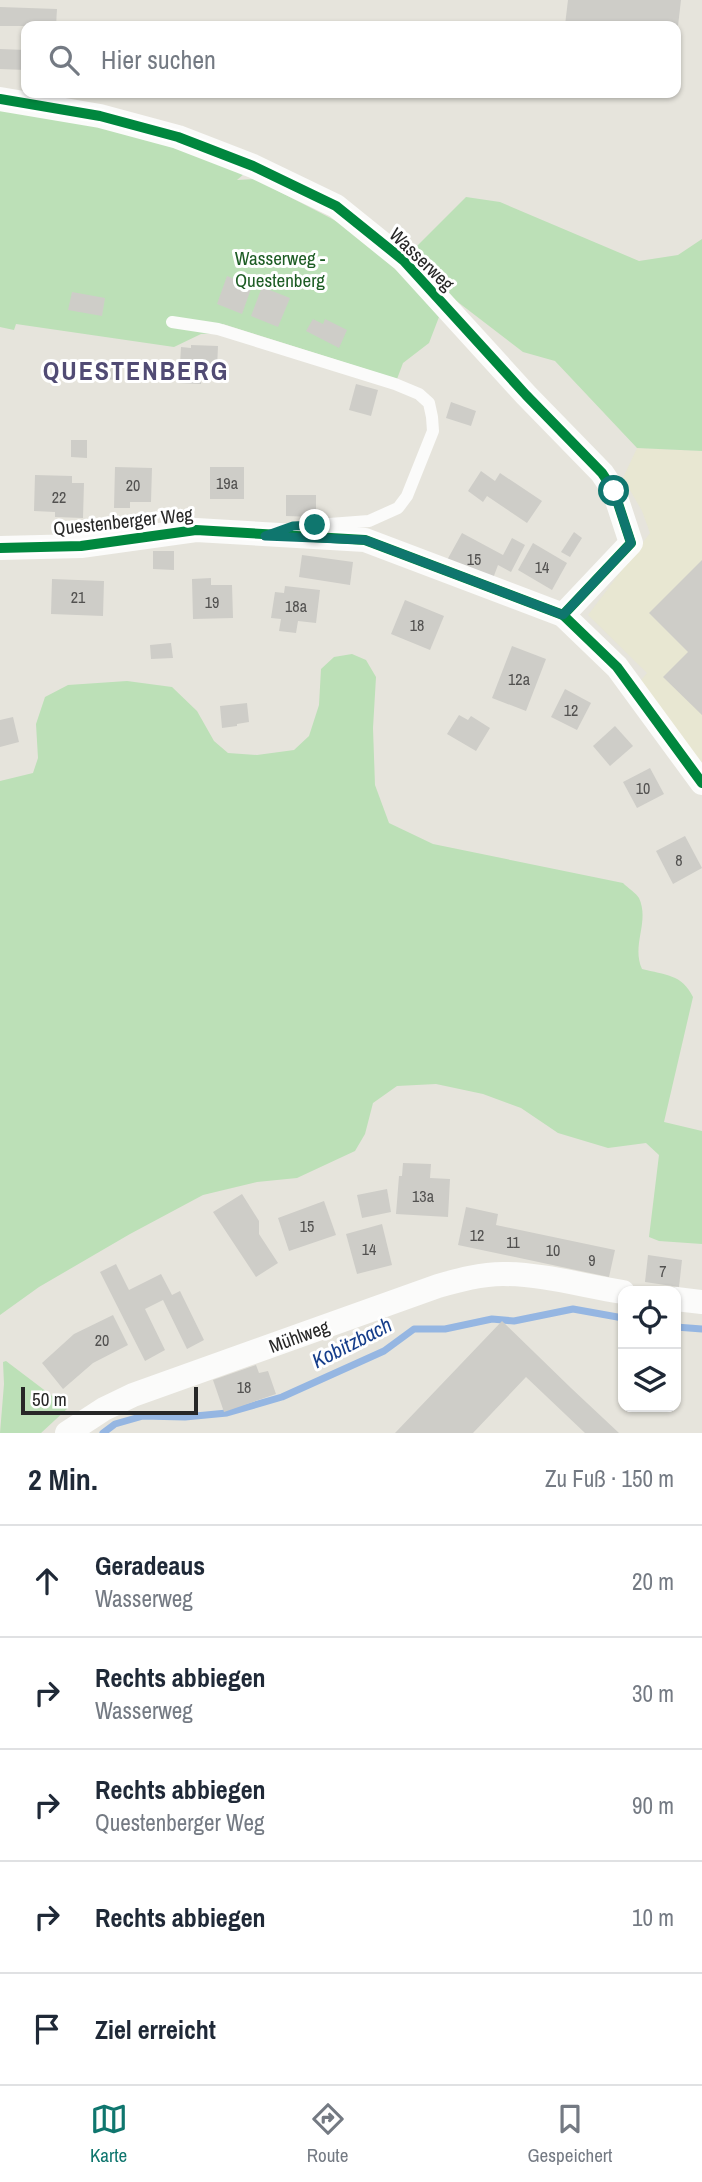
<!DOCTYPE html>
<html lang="de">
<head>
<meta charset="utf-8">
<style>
  body { margin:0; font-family:"Archivo Narrow",sans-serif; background:#f2f2f3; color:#1f2937 }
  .controls { position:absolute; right:21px; bottom:21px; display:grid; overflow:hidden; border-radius:14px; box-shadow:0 2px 5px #0004 }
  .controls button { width:63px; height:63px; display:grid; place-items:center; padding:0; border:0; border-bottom:2px solid #e0e1e3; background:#fff; color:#1f2937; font:35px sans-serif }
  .scale { position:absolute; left:21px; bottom:18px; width:177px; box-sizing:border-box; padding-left:7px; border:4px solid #272727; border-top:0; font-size:19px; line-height:24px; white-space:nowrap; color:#272727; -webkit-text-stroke:5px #fff; paint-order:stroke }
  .stop { position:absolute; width:21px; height:21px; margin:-16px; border:5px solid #0f766e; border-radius:50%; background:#fff }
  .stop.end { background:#0f766e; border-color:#fff; box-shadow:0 2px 7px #0008 }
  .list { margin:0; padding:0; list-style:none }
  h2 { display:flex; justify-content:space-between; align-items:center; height:91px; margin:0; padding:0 28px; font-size:30px }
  h2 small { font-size:23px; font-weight:400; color:#747a83 }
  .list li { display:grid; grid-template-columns:46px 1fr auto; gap:21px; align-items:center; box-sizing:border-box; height:112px; padding:0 28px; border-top:2px solid #e0e1e3 }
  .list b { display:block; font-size:26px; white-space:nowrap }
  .list p { margin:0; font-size:23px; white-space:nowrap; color:#747a83 }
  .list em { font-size:23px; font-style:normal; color:#747a83 }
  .icon { flex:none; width:38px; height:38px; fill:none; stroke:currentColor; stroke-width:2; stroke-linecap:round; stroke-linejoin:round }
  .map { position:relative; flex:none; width:702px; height:1433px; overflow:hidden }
  .search { position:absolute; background:#fff; box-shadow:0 2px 5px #0004; left:21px; right:21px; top:21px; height:77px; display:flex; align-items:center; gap:18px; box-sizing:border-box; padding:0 24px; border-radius:14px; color:#747a83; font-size:26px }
  .sheet { height:651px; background:#fff }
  nav { display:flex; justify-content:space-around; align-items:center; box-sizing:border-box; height:98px; border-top:2px solid #e0e1e3; background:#fff; font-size:19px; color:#747a83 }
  nav a { display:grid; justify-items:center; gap:4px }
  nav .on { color:#0f766e }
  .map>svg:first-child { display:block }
</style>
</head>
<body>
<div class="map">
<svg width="702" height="1433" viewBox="0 0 702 1433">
  <rect width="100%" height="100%" fill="#e6e4dc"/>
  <polygon fill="#e8e7d2" points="637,448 702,451 702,765 638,684 647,673 588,615 650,533 642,511 623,478"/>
  <g fill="#bce0b7">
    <polygon points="0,99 253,166 237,180 255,179 340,223 399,272 439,317 429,343 403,363 397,379 223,324 220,333 201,334 174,347 16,324 14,330 0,327"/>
    <polygon points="466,197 500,202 639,261 678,255 702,239 702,451 637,448 555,361 523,352 403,260"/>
    <path d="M352,654L366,660L376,677L373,728L375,785L389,823L433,844L623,883C628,888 636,893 639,898C650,922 631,945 642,969C665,975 682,974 693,997L664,1122L702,1131V1244L659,1241L649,1237L659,1155L646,1143L608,1148L558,1133L521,1108L483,1094L436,1084L397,1086L373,1103L365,1134L355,1151L297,1178L257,1182L203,1195L130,1234L39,1287L0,1315V781L33,773L38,758L36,724L45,697L68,685L127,681L172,687L197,711L214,741L228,753L257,755L294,750L309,736L319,705L321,669L334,657Z"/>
    <polygon points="6,1361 68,1408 41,1433 0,1433 4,1384 3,1362"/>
  </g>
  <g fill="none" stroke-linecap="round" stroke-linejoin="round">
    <g stroke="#95b6e2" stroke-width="7">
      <polyline points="676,1327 702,1329"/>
      <polyline points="103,1433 115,1424 143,1416 185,1417 227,1413 282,1397 384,1351 414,1329 445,1329 492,1319 514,1321 573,1309 623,1318"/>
    </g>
  </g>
  <g fill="#cecdc8">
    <polygon points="568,0 681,0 678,26 565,25"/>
    <polygon points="0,7 57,9 56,26 0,26"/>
    <polygon points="0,49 26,50 26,70 0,69"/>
    <polygon points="227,276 252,286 242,314 217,304"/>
    <polygon points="262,287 290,298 278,327 251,316"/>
    <polygon points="72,292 105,298 102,316 68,310"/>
    <polygon points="313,319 323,324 325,319 347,330 339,348 306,331"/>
    <polygon points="191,345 218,346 217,368 209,368 209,373 201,373 201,384 179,383 181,347 191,348"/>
    <polygon points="98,361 121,362 120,380 97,379"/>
    <polygon points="356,384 378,390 371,416 349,410"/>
    <polygon points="451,402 476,411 471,426 446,418"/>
    <polygon points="71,440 87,440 87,458 71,457"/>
    <polygon points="115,467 152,468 151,502 130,502 130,508 114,508"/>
    <rect x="210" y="467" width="34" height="32"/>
    <polygon points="481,471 495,481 500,473 542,501 527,523 487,496 483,502 468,491"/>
    <polygon points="35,475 72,476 72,483 84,483 83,518 55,517 55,512 34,511"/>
    <polygon points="286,495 316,495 316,517 286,516"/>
    <polygon points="574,532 582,538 570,557 561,552"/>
    <polygon points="462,533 503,555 512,538 525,545 511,572 498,565 492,581 446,562"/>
    <polygon points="533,543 567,563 552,590 518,570"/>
    <polygon points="153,551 174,551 174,570 153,569"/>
    <polygon points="302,555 353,562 350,585 299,577"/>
    <polygon points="702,560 702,715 663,677 688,652 649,613"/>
    <polygon points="211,578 211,585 232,585 233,618 193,619 192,579"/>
    <polygon points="52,579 104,581 103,616 51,614"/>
    <polygon points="285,586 320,590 316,623 298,621 296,633 279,631 281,619 271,618 275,592 284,593"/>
    <polygon points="405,600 444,616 430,650 391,634"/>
    <polygon points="171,643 173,658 151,659 150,645"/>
    <polygon points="512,646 546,659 526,711 492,698"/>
    <polygon points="565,689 591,703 577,730 551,717"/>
    <polygon points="247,703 249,722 237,724 237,726 222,728 220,706"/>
    <polygon points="459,715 468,720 471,716 490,728 476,751 447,734"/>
    <polygon points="13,717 19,742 0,747 0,720"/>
    <polygon points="615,726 633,746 610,766 593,746"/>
    <polygon points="650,768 664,794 637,808 623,782"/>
    <polygon points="685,836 702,868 673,884 656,851"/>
    <polygon points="403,1163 431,1164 430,1178 450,1179 448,1217 396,1214 399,1176 402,1176"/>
    <polygon points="387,1189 391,1212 362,1218 357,1195"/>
    <polygon points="242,1194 259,1221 259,1234 278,1263 256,1277 213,1212"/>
    <polygon points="324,1201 336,1235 289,1251 278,1218"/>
    <polygon points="466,1207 498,1214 496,1225 615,1250 609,1277 458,1245"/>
    <polygon points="382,1224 392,1265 357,1274 346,1234"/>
    <polygon points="648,1255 682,1260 679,1287 645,1282"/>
    <polygon points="116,1264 129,1290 161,1274 172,1295 180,1291 204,1340 187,1349 163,1300 145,1309 165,1350 145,1361 100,1272"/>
    <polygon points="113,1315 128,1345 93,1363 63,1389 42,1363 74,1334"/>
    <polygon points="502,1321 571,1388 619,1433 585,1433 526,1377 473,1433 395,1433"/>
    <polygon points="256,1365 259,1373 268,1371 276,1394 224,1412 213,1380"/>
  </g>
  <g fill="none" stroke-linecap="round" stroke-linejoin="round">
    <polyline stroke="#fbfbfa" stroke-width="12" points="172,322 218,329 395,384 419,394 429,403 432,417 433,431 407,496 398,508 369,521 303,526"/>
    <g stroke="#fbfbfa" stroke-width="24">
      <polyline points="0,99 100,116 178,137 253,166 336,206 403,260 526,395 602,473 614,491 631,543 563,615"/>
      <polyline points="0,548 81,546 196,530 365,540 563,615 617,667 702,783"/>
      <polyline points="676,1299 702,1302"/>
      <path d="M67,1433L104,1409L133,1395L438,1286C459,1280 481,1274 503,1274C543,1274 584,1286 623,1292"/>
    </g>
    <defs>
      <g id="cycleway">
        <polyline points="0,99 100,116 178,137 253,166 336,206 403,260 526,395 602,473 614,491 631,543 563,615"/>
        <polyline points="0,548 81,546 196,530 365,540 563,615 617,667 702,783"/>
      </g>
    </defs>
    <use href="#cycleway" stroke="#fff" stroke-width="15"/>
    <use href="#cycleway" stroke="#00873e" stroke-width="10"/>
  </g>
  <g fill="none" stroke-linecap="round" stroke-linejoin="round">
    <polyline stroke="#0f766e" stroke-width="9" points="315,525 293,526 265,536 365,540 563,615 631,543 614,491"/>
  </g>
  <g text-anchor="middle" stroke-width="6" stroke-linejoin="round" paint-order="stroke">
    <g font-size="16" fill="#525150">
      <text x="227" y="489">19a</text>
      <text x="133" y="491">20</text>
      <text x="59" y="503">22</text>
      <text x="474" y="565">15</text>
      <text x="542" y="573">14</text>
      <text x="78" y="603">21</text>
      <text x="212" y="608">19</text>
      <text x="296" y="612">18a</text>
      <text x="417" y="631">18</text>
      <text x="519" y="685">12a</text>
      <text x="571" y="716">12</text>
      <text x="643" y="794">10</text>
      <text x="679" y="866">8</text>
      <text x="423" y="1202">13a</text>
      <text x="307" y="1232">15</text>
      <text x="477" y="1241">12</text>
      <text x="513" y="1248">11</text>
      <text x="369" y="1255">14</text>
      <text x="553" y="1256">10</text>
      <text x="592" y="1266">9</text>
      <text x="663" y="1277">7</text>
      <text x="102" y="1346">20</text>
      <text x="244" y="1393">18</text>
    </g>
    <g font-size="19" fill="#1e5d25" stroke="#fff">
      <text x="280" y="265">Wasserweg -<tspan x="280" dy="22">Questenberg</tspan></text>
    </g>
    <g font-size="19" fill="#272727" stroke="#fff">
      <text transform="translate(422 259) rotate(44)" y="7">Wasserweg</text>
      <text transform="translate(123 521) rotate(-6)" y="7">Questenberger Weg</text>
      <text transform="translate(299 1336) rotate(-20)" y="7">Mühlweg</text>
    </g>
    <g font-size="21" font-style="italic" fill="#163e8b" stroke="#fff">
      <text transform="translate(352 1343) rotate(-27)" y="7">Kobitzbach</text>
    </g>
    <g font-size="26" font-weight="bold" letter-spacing="2" fill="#514b74" stroke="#fff">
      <text x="136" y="380">QUESTENBERG</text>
    </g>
  </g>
</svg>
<div class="controls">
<button><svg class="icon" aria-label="locate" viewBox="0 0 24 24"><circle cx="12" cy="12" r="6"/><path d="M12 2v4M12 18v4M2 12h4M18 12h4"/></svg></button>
<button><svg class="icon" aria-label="layers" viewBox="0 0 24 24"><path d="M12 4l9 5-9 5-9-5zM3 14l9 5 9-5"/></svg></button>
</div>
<div class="scale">50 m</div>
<div class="stop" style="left:614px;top:491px"></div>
<div class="stop end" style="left:315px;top:525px"></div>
<div class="search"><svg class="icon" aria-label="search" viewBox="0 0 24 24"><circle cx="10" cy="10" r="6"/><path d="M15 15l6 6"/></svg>Hier suchen</div>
</div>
<section class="sheet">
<h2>2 Min.<small>Zu Fuß · 150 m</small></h2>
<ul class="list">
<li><svg class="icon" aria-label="ahead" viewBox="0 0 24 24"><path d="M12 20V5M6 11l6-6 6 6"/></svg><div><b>Geradeaus</b><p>Wasserweg</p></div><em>20 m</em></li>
<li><svg class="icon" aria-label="right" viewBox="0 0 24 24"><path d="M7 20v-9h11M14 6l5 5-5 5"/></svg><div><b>Rechts abbiegen</b><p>Wasserweg</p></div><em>30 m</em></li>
<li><svg class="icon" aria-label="right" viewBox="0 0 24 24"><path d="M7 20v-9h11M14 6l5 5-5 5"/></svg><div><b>Rechts abbiegen</b><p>Questenberger Weg</p></div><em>90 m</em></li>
<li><svg class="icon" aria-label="right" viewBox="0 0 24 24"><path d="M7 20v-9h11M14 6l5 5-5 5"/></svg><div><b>Rechts abbiegen</b></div><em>10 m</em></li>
<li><svg class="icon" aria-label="arrive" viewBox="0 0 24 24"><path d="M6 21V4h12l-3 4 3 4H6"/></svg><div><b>Ziel erreicht</b></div></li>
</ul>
</section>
<nav>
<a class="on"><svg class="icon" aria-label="map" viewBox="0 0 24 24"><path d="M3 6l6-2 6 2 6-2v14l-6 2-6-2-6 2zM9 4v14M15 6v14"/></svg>Karte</a>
<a><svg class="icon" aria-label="directions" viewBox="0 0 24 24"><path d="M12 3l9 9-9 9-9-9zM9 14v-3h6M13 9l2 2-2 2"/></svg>Route</a>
<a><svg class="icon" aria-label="saved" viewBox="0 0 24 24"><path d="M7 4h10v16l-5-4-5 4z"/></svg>Gespeichert</a>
</nav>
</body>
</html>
